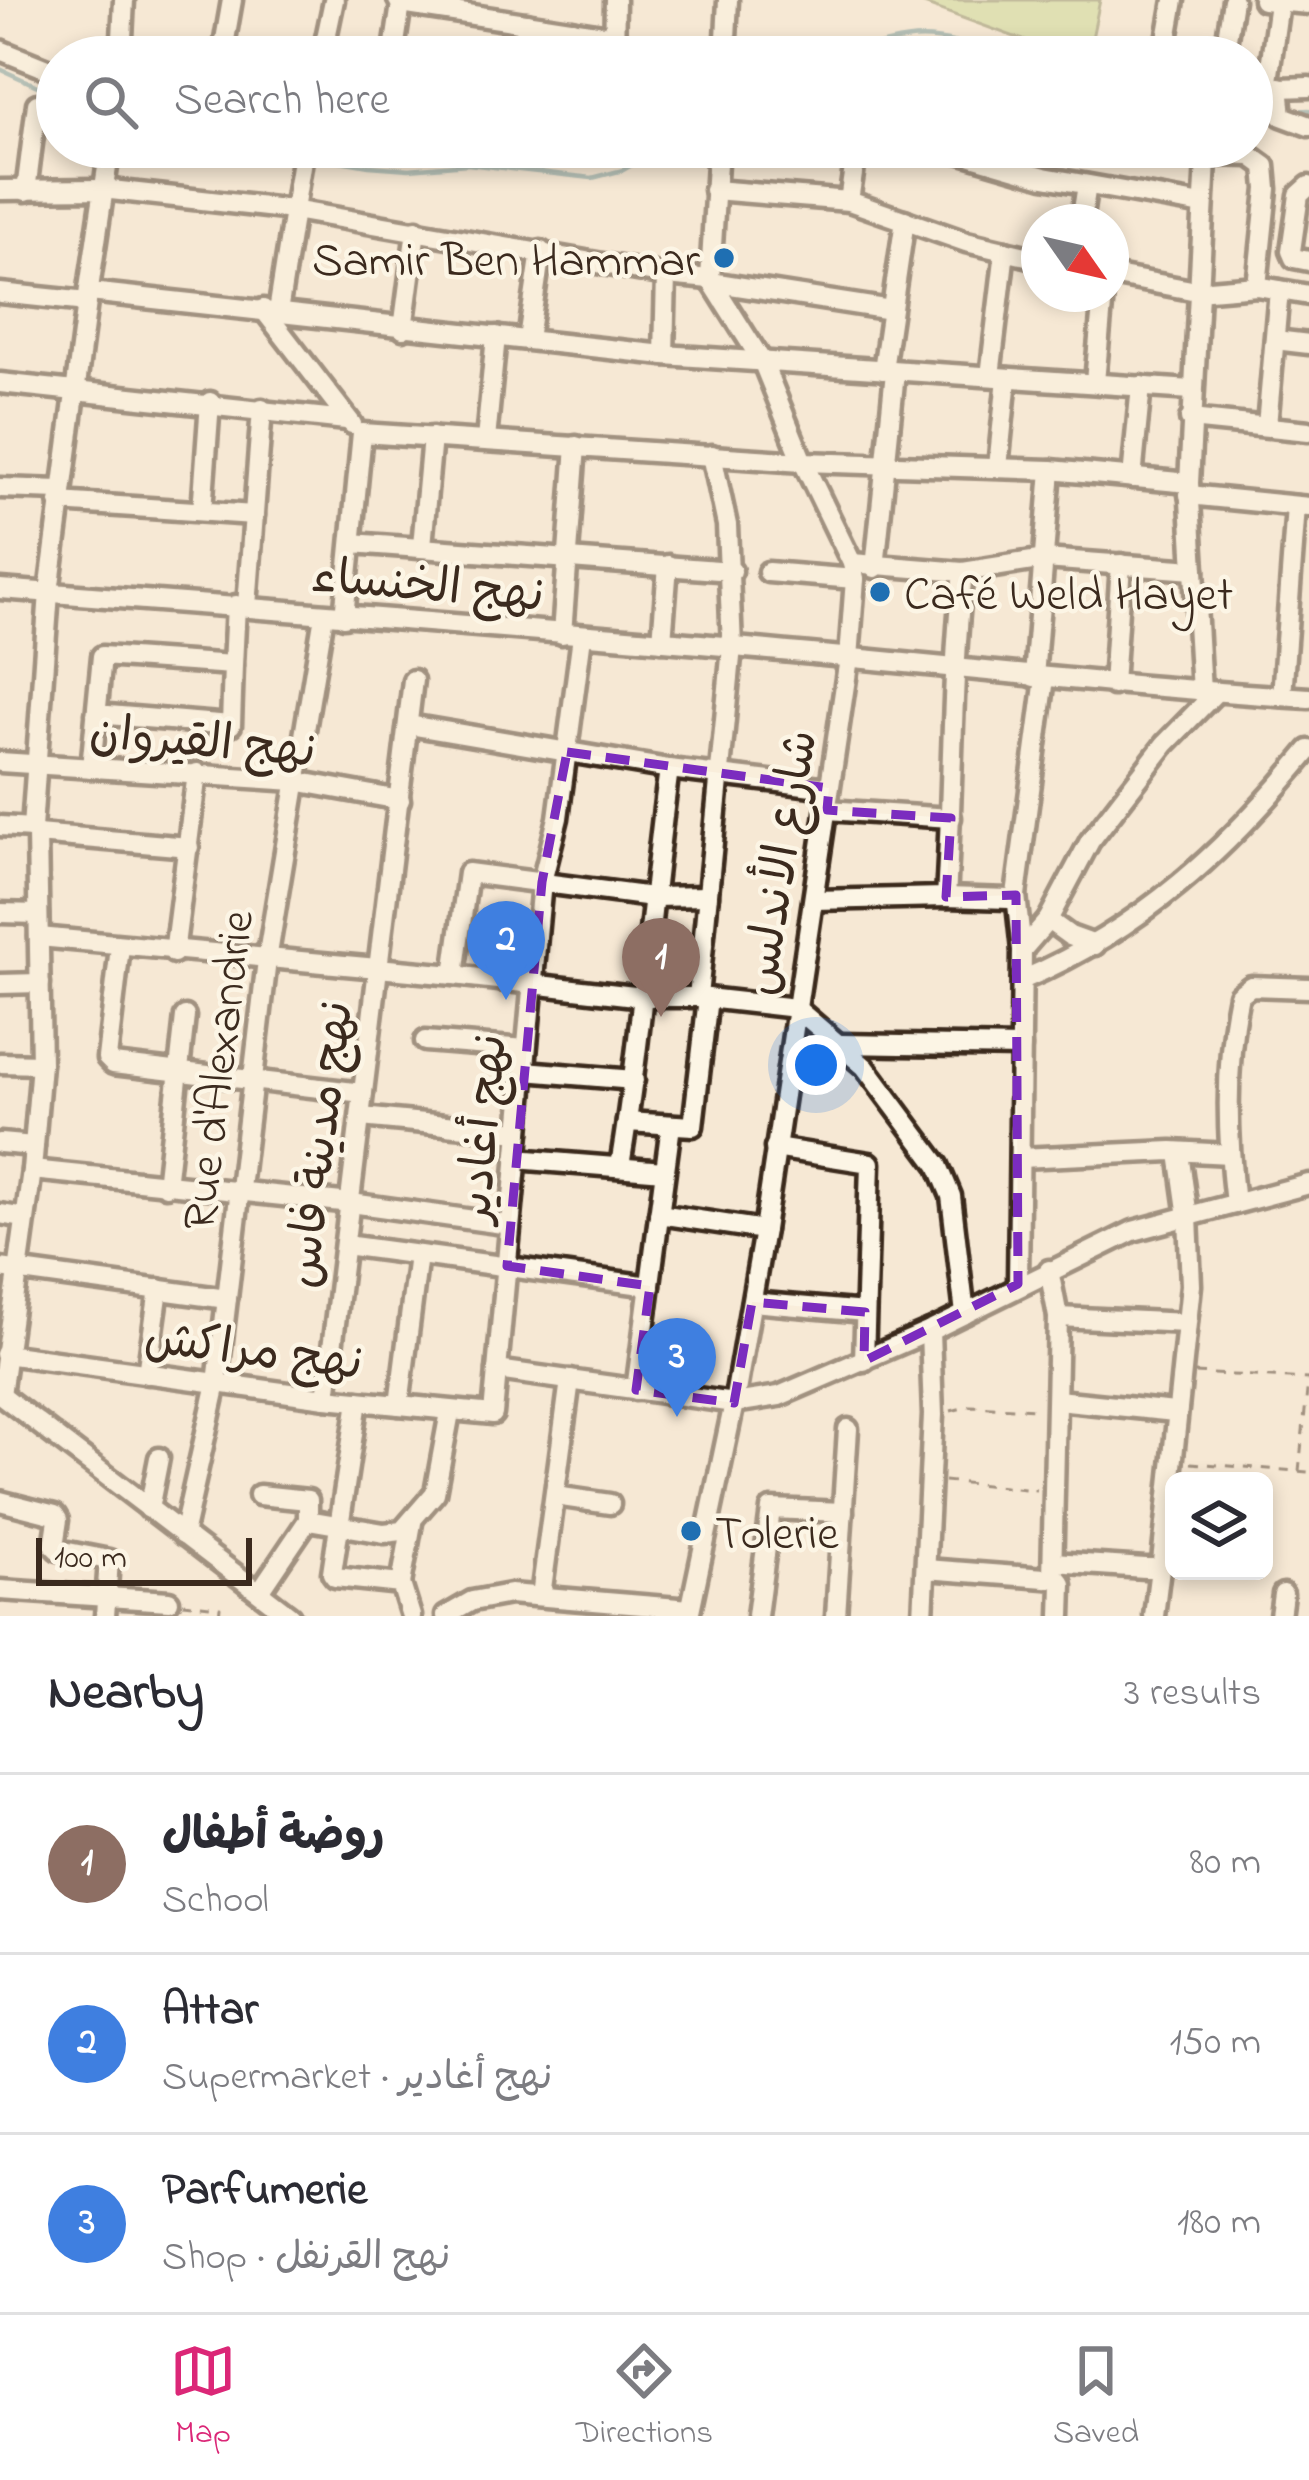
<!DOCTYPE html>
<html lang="en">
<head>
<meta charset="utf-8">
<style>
  body { margin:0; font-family:"Indie Flower","Playpen Sans Arabic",sans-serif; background:#f2f2f3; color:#2b2b33 }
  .controls { position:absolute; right:36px; bottom:36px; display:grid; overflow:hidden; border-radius:18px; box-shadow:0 6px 18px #0003 }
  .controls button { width:108px; height:108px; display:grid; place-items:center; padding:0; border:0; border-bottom:3px solid #e1e1e2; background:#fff; color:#2b2b33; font:60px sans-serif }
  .compass { position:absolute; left:1021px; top:204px; width:108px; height:108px; border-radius:50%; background:#fff; box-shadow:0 6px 18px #0003; rotate:124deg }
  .scale { position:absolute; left:36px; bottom:30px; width:216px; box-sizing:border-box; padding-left:12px; border:6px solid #3b2a1e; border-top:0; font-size:33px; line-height:42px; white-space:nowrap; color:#3b2a1e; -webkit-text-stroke:9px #fcf5e5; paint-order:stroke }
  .you { position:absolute; left:816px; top:1065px; width:42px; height:42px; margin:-30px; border:9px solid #fff; border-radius:50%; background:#1a73e8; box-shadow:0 0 0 18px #1a73e833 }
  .badge { display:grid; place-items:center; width:78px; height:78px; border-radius:50%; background:#db2777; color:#fff; font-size:39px; font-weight:700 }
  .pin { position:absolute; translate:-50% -99px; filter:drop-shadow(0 3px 6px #0008) }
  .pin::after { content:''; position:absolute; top:63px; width:42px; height:36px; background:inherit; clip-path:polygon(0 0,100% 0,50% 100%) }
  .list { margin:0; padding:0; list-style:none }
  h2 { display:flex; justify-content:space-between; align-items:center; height:156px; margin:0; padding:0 48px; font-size:51px }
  h2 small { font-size:39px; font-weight:400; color:#7c7c81 }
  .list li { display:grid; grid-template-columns:78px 1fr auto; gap:36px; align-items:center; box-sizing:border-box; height:180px; padding:0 48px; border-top:3px solid #e1e1e2 }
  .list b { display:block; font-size:45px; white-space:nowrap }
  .list p { margin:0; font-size:39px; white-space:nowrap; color:#7c7c81 }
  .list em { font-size:39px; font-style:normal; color:#7c7c81 }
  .icon { flex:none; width:66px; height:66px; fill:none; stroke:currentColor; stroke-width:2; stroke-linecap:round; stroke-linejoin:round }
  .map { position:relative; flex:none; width:1309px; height:1616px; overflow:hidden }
  .search { position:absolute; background:#fff; box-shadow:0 6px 18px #0003; left:36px; right:36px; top:36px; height:132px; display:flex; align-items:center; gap:30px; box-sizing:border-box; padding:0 42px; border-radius:66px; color:#7c7c81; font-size:45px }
  .sheet { height:696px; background:#fff }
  nav { display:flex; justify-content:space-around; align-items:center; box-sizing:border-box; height:168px; border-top:3px solid #e1e1e2; background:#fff; font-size:33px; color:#7c7c81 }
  nav a { display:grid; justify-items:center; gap:6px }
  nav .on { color:#db2777 }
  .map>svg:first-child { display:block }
</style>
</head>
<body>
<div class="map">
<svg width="1309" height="1616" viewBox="0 0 1309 1616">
  <rect width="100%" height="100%" fill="#f6e8d4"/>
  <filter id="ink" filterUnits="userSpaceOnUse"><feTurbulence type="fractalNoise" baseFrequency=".00833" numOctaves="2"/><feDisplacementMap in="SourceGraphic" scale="24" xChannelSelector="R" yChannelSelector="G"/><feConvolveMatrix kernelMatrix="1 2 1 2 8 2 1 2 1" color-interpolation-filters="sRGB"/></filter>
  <g filter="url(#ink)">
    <polygon fill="#c5d88d" stroke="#808156" stroke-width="3" points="913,0 1100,0 1088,57 1070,57"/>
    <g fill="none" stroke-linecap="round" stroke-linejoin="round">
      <g stroke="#689193" stroke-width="4.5">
        <path d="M839,57C916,34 924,30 1002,57"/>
        <polyline points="0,69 57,95"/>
        <polyline points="1291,111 1309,110"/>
        <polyline points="1252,112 1273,111"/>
        <polyline points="281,147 300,153"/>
        <polyline points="311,156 369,166 409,169 467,164 592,178 623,170 649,155 653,147"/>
      </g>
      <defs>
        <g id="minor">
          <polyline points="398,0 401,4 616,37"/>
          <polyline points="1263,0 1309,4"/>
          <polyline points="0,50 57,73"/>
          <polyline points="121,57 124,0"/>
          <polyline points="222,57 232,0"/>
          <polyline points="322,57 334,0"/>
          <polyline points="393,57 401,4"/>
          <polyline points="521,57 527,23"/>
          <polyline points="569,57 573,30"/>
          <polyline points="614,57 615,0"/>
          <polyline points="725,57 728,0"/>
          <polyline points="1164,57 1174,0"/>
          <polyline points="1224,57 1233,0"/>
          <polyline points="1279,87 1282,116 1309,126"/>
          <polyline points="1267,88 1279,3"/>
          <polyline points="1252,89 1309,87"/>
          <polyline points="582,147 597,150 604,147"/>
          <polyline points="941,147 1044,177 1203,205"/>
          <polyline points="1309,186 1299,195 1291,251 1294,258 1309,261"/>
          <polyline points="0,190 102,189 293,210 666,275 710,279"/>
          <polyline points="714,190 849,201 966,242 1039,259"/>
          <polyline points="26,191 37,104"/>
          <polyline points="849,201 857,147"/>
          <polyline points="1081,222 1087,185"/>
          <polyline points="1111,275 1197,291 1257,286 1309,295"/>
          <polyline points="711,282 891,310"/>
          <polyline points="90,292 664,355 1192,390"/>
          <polyline points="0,293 87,302 49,592 32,828 37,834 41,1064 32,1170 1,1395"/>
          <polyline points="87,302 110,147"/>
          <polyline points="263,309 352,424"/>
          <polyline points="278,312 304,147"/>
          <polyline points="403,329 416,230"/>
          <polyline points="528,339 541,251"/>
          <polyline points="1275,340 1309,344"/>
          <polyline points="664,355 666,275"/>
          <polyline points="883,370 905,220"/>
          <polyline points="990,376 1005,251"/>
          <polyline points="1095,382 1103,294"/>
          <polyline points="0,383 346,420"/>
          <polyline points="1190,419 1309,431"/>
          <polyline points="1267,426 1279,290"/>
          <polyline points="486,440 496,336"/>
          <polyline points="998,467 1007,378"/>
          <polyline points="1132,478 1141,386"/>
          <polyline points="0,488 60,490"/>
          <polyline points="1189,495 1309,507"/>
          <polyline points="59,502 254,515"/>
          <polyline points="202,511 210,402"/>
          <polyline points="352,543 732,571"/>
          <polyline points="422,546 432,437"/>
          <polyline points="852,563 963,572 1045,559 1194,570"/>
          <polyline points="875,568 895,372"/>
          <polyline points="768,572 855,579"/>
          <path d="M0,589C221,605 443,623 664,641C879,658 1093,685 1309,698"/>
          <polyline points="247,606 262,409"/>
          <polyline points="344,617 362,433 803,462 1051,470 1189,483"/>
          <polyline points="562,634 576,446"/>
          <polyline points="662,641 668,565"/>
          <polyline points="233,665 236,605"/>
          <polyline points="1034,677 1051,470"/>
          <polyline points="1113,685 1121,564"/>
          <polyline points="1201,692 1189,483 1206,160 1212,155 1251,156 1265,166 1267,189 1257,286"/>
          <polyline points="1282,696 1296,506"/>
          <polyline points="409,725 669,769 829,788"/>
          <polyline points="0,762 295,781 400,800"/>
          <polyline points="91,768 102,656 233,665 231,725 96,714"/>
          <polyline points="827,810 951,818"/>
          <polyline points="0,826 32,828"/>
          <polyline points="37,834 189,847"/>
          <polyline points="946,897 1009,899 1016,895"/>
          <path d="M814,900L946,897C953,789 951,680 963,572"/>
          <polyline points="0,913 38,914"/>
          <polyline points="1048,920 1070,936 1095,945"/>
          <polyline points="39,937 454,975 643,997 698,997 796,1008 865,1067 938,1165 951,1196 965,1314"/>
          <polyline points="120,947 107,1058 113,1064 363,1093"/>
          <polyline points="1022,950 1048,920 1090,841 1165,744 1216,692"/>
          <polyline points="174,953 197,773"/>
          <polyline points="454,975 468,873 652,897 708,896"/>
          <path d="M1022,980C1142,929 1227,850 1309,750"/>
          <polyline points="0,984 40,983"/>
          <polyline points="698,997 732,647 727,525 712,455"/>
          <polyline points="425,1041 526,1049"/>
          <polyline points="841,1044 1021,1047"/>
          <polyline points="0,1063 41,1064"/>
          <polyline points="525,1071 634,1080"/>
          <polyline points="361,1117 519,1132"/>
          <polyline points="627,1122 693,1126 708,998"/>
          <polyline points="0,1143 34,1146"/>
          <polyline points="775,1148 870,1163 864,1361"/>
          <polyline points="1020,1158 1172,1151 1230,1154"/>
          <polyline points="516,1159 664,1171"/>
          <path d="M620,1166C642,1035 651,901 669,769"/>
          <polyline points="32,1170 351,1203 510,1225"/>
          <polyline points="166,1186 185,1016"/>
          <path d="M1235,1204C1227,1136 1225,1062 1239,995L1251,986L1309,988"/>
          <polyline points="0,1214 25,1218"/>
          <polyline points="659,1214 764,1230"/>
          <polyline points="345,1245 650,1286"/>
          <polyline points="0,1268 227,1299"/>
          <polyline points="1049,1270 1058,1317 1052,1578"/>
          <polyline points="1018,1284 1022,950 1016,895 1045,678"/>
          <polyline points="752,1302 865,1312"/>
          <polyline points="1058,1317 1186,1323"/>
          <polyline points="5,1354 326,1398 493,1414 542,882 558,818 582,636"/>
          <polyline points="497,1370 734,1403 779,1396 930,1331 1133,1231 1309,1184"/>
          <polyline points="147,1374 159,1289"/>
          <polyline points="636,1390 671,1125"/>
          <polyline points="0,1394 290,1616"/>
          <polyline points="326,1398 413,680"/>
          <polyline points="1057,1400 1175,1412"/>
          <polyline points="358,1401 332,1573 335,1577 401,1584 411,1616"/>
          <polyline points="399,1405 418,1255"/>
          <polyline points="259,1495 308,1500 308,1520 260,1591"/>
          <polyline points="555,1496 610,1504"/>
          <polyline points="0,1501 55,1515 58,1520 54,1546 58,1550 109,1560 105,1616"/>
          <polyline points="149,1509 159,1458"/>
          <polyline points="308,1520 384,1533 402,1531 435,1493 450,1412"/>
          <polyline points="183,1535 217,1383 267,960 324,615"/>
          <polyline points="1053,1562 1145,1568 1160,1568 1162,1562 1191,1285 1188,1217 1179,1153"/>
          <polyline points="926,1569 1058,1579 1062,1584 1061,1616"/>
          <polyline points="401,1584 412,1523"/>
          <polyline points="0,1590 169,1601"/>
          <polyline points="541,1596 570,1380"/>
          <polyline points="446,1616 472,1601 510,1594 690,1609"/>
          <polyline points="689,1616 734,1403 764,1230 849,658 855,579 852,563 803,462 763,363 710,279 718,147"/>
          <polyline points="757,1616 771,1509 843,1512"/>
          <polyline points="836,1616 848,1429"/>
          <polyline points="923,1616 933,1415 930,1331"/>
          <polyline points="1154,1616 1160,1568"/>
          <polyline points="1280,1616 1283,1594"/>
        </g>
      </defs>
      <use href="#minor" stroke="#3b2a1e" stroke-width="27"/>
      <g stroke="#3b2a1e" stroke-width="3" stroke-dasharray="9 9" stroke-linecap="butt">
        <polyline points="1195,1373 1309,1379"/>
        <polyline points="951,1411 970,1406 1037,1409"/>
        <polyline points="1191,1463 1309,1472"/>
        <polyline points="1299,1471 1308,1381"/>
        <polyline points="944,1481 1036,1490"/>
        <polyline points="183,1603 220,1607 219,1616"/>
      </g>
      <use href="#minor" stroke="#fcf5e5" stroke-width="18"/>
    </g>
  </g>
  <path d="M0 0H1309V1616H0ZM567,752L829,788L827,810L951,818L946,897L1016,895L1018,1284L864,1361L865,1312L752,1302L734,1403L636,1390L650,1286L507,1266L542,882Z" fill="#f6e8d4" fill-opacity=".55" fill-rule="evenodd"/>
  <path fill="none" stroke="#7b2cbf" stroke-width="9" stroke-dasharray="24 15" stroke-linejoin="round" d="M567,752L829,788L827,810L951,818L946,897L1016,895L1018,1284L864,1361L865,1312L752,1302L734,1403L636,1390L650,1286L507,1266L542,882Z"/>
  <g fill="#1f6fb2" stroke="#fcf5e5" stroke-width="4.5">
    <circle cx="724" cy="258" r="12"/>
    <circle cx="880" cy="592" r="12"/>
    <circle cx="691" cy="1531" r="12"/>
  </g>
  <g text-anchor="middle" stroke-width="9" stroke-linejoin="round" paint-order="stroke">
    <g font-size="48" fill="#3b2a1e" stroke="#fcf5e5" text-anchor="start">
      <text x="700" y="275" text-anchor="end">Samir Ben Hammar</text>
      <text x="904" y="609">Café Weld Hayet</text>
      <text x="715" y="1548">Tolerie</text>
    </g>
    <g font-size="48" fill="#3b2a1e" stroke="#fcf5e5">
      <text transform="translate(428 583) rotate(5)" y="17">نهج الخنساء</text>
      <text transform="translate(203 739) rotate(5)" y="17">نهج القيروان</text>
      <text transform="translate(778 862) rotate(-81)" y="17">شارع الأندلس</text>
      <text transform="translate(216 1070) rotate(-83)" y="17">Rue d'Alexandrie</text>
      <text transform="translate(480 1128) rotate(-85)" y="17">نهج أغادير</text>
      <text transform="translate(317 1144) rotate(-83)" y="17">نهج مدينة فاس</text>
      <text transform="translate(254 1348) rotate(7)" y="17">نهج مراكش</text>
    </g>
  </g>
</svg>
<div class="controls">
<button><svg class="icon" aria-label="layers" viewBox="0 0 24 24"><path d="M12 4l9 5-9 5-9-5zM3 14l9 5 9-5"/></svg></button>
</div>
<svg class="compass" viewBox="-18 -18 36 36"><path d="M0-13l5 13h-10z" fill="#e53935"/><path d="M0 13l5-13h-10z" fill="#7c7c81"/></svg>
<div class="scale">100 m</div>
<div class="you"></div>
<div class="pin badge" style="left:661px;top:1017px;background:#8d6e63">1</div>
<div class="pin badge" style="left:506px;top:1000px;background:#3f7fe0">2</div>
<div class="pin badge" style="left:677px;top:1417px;background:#3f7fe0">3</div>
<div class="search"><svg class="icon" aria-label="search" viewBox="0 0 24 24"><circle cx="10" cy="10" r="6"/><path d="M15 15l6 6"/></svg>Search here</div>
</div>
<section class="sheet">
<h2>Nearby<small>3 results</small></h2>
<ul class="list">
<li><span class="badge" style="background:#8d6e63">1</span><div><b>روضة أطفال</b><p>School</p></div><em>80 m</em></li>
<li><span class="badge" style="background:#3f7fe0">2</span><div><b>Attar</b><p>Supermarket · نهج أغادير</p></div><em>150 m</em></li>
<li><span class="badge" style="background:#3f7fe0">3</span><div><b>Parfumerie</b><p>Shop · نهج القرنفل</p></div><em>180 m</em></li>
</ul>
</section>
<nav>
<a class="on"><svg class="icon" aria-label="map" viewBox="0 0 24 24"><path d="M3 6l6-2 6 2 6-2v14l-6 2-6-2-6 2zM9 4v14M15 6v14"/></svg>Map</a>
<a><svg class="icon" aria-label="directions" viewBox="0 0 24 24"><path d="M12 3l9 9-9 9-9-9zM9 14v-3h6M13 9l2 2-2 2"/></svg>Directions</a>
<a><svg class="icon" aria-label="saved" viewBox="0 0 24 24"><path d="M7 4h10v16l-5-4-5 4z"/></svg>Saved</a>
</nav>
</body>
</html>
